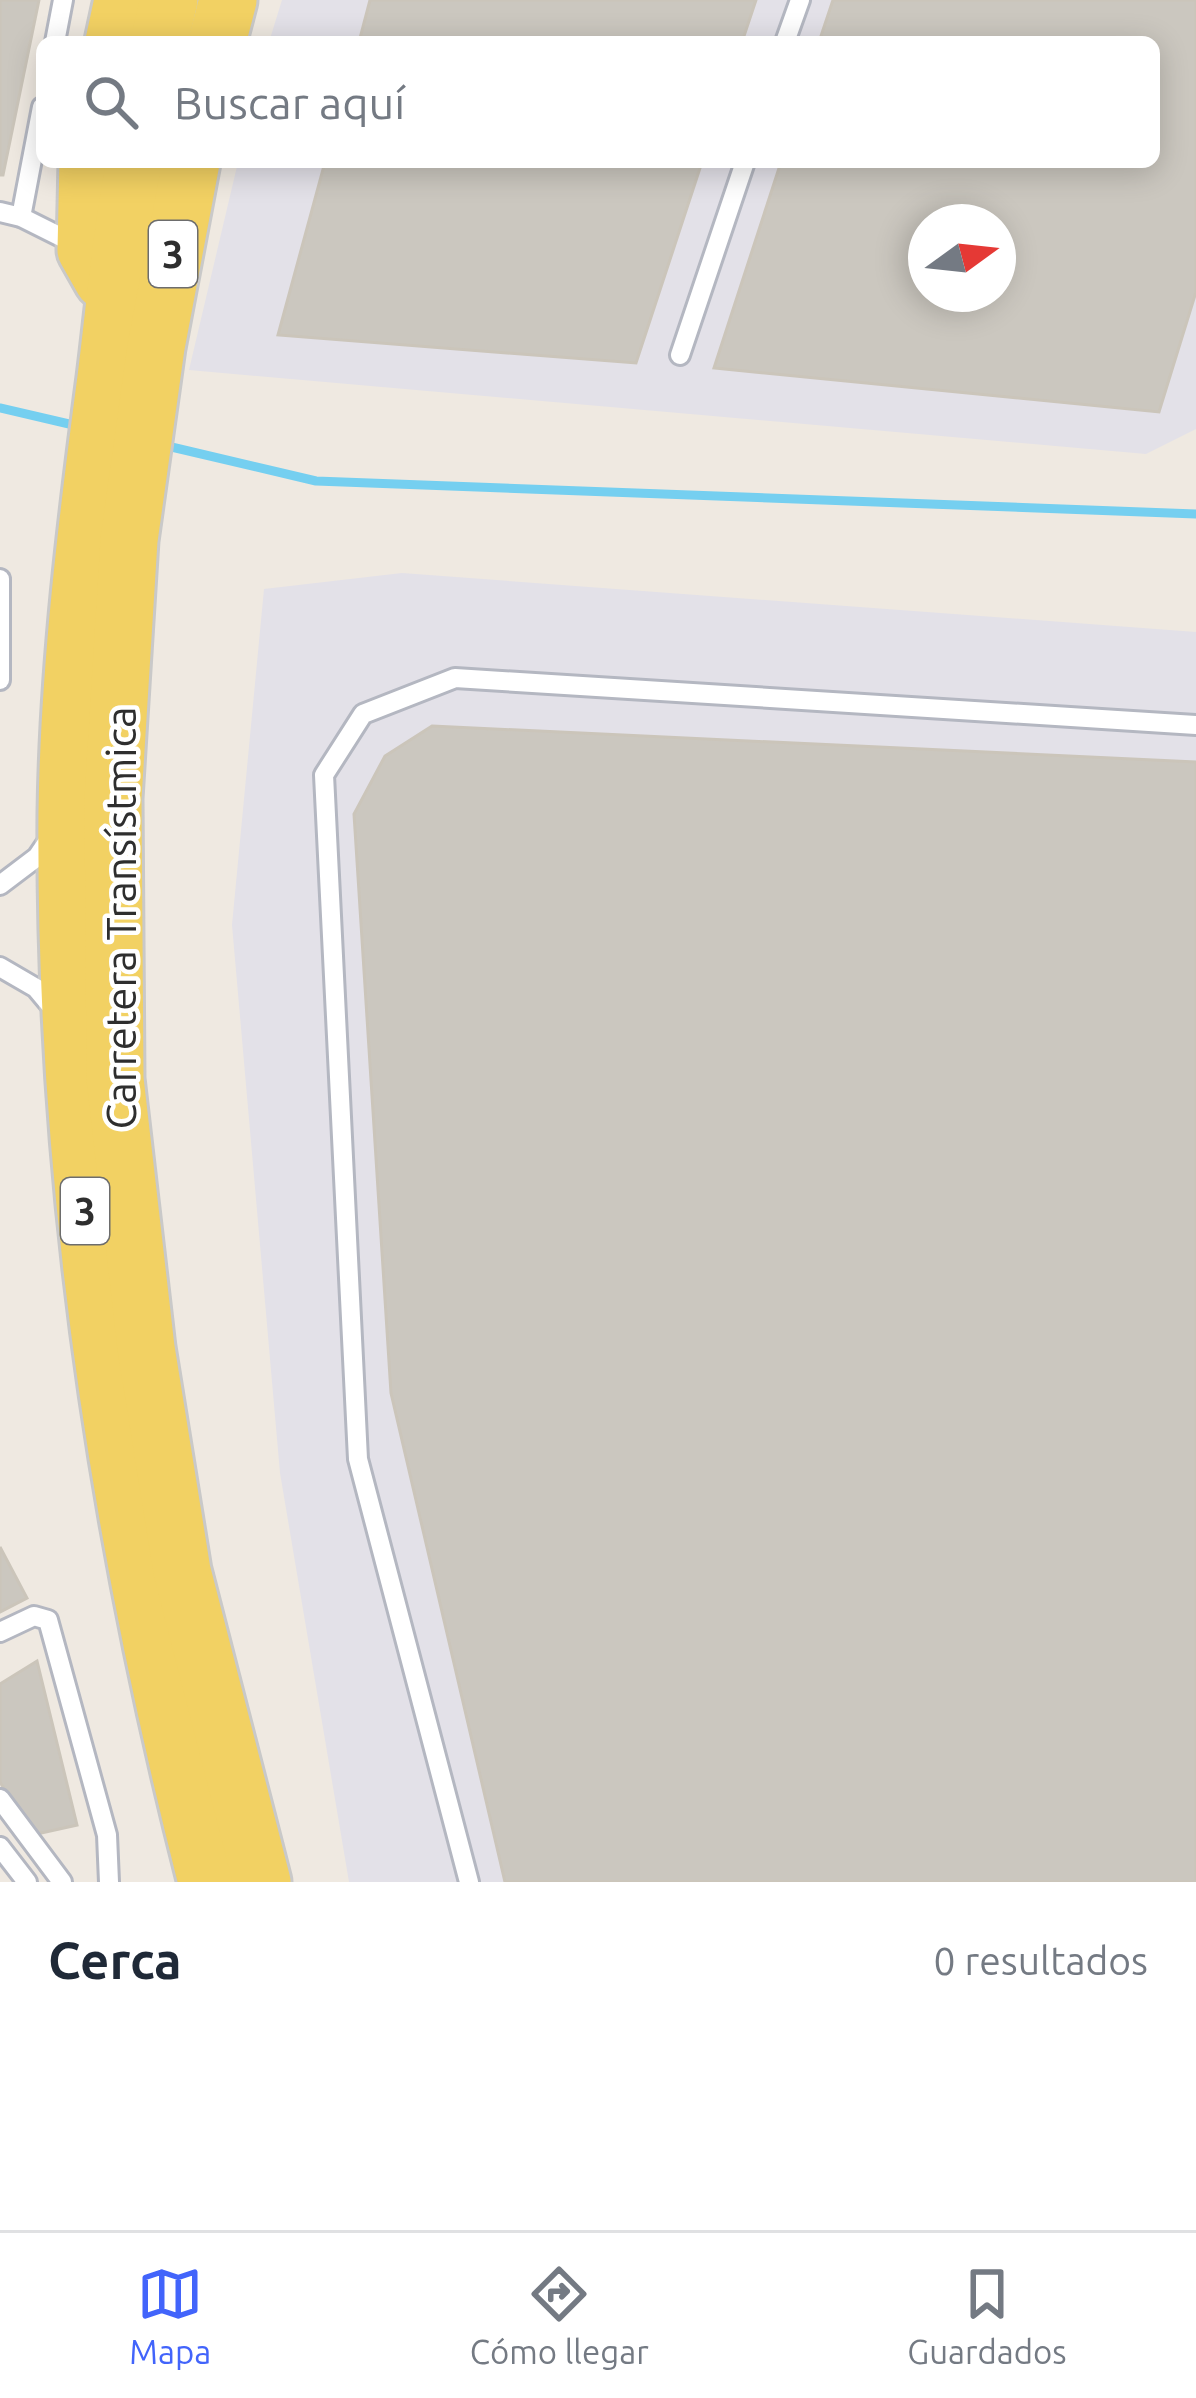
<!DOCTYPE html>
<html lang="es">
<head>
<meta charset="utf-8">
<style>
  body { margin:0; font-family:Ubuntu,sans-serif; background:#f6f6f7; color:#1f2937 }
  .compass { position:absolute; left:908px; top:204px; width:108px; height:108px; border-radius:50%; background:#fff; box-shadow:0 6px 30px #0003; rotate:75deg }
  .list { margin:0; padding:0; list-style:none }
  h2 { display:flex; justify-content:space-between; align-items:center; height:156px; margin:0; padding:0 48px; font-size:51px }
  h2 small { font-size:39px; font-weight:400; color:#747a83 }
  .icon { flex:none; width:66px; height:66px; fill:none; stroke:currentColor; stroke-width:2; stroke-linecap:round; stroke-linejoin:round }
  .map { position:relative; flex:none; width:1196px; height:1882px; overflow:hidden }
  .search { position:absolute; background:#fff; box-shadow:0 6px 30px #0003; left:36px; right:36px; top:36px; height:132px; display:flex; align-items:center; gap:30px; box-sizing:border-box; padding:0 42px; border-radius:18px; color:#747a83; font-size:45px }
  .sheet { height:348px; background:#fff }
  nav { display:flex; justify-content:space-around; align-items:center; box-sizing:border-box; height:168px; border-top:3px solid #e0e1e3; background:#fff; font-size:33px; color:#747a83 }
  nav a { display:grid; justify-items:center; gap:6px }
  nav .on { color:#4264fb }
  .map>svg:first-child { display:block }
</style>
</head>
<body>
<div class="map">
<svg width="1196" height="1882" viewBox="0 0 1196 1882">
  <rect width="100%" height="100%" fill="#efe9e1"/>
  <g fill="#e3e1e8" fill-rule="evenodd">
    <path d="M282,0H1196V429L1146,454L189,370L238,162H1154V42H269ZM926,222H998V294H926Z"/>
    <polygon points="402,573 1196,632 1196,1882 349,1882 280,1473 232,925 264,589"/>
  </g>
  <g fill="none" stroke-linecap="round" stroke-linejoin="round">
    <g stroke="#75cff0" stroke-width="9">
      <polyline points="0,408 82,427"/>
      <polyline points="163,445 316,481 1196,514"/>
    </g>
  </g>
  <g fill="#cbc7bf" stroke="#cbc5ba" stroke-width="3" fill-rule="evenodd">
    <polygon points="0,0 39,0 3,175 0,175"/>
    <polygon points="370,0 756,0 742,42 359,42"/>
    <path d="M833,0H1196V292L1159,412L714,368L781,162H1154V42H819ZM926,222H998V294H926Z"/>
    <polygon points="325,162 702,162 636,363 278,335"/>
    <polygon points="432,726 1196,762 1196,1882 505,1882 391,1393 354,814 385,756"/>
    <polygon points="0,1547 27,1598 0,1612"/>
    <polygon points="37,1661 77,1825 32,1835 0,1782 0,1684"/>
  </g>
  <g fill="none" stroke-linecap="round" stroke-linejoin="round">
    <defs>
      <g id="lane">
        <polyline points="55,42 63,0"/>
        <polyline points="785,42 800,0"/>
        <polyline points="0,212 21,217 77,245"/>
        <polyline points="21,217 42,107"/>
        <polyline points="680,355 745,162"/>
        <polyline points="0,579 0,680"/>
        <polyline points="0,885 37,857 52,835"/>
        <polyline points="0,967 36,988 56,1012"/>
        <polyline points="0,1632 34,1616 48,1620 107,1835 109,1882"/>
        <polyline points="0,1799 62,1882"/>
        <polyline points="0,1847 27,1882"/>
        <polyline points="469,1882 358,1459 324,775 363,714 455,678 1196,725"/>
      </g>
      <g id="primary">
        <polyline points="114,42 123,0"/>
        <polyline points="159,42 169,0"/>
        <polyline points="217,42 228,0"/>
        <polyline points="88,162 86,250 103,280"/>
        <path d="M135,162C121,233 115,306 106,378C87,521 69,668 67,813C64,1175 117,1531 207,1882"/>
        <polyline points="191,162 156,347 129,540 113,798 115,1079 146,1348 182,1571 262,1882"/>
      </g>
    </defs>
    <use href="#lane" stroke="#b4b7c1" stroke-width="24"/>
    <use href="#primary" stroke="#c9c9c9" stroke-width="63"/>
    <use href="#lane" stroke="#fff" stroke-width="18"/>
    <use href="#primary" stroke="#f2d163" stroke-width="57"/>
  </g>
  <g text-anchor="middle" stroke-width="9" stroke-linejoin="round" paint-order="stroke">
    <g fill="#fff" stroke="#6d6d6d" stroke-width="3">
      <rect x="149" y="221" width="48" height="66" rx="9"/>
      <rect x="61" y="1178" width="48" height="66" rx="9"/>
    </g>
    <g font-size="39" font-weight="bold" fill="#2e2e2e">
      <text x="173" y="268">3</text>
      <text x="85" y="1225">3</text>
    </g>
    <g font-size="42" fill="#2e2e2e" stroke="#fff">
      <text transform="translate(121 918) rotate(-90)" y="15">Carretera Transístmica</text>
    </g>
  </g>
</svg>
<svg class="compass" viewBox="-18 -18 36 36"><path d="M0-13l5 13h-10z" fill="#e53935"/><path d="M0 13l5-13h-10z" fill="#747a83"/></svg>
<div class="search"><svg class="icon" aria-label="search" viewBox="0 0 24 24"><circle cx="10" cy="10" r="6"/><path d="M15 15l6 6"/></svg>Buscar aquí</div>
</div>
<section class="sheet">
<h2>Cerca<small>0 resultados</small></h2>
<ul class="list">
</ul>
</section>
<nav>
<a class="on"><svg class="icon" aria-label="map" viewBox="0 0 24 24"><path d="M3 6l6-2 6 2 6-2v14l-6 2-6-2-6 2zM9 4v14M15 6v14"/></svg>Mapa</a>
<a><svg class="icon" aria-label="directions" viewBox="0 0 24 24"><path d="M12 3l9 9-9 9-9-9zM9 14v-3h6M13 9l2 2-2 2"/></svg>Cómo llegar</a>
<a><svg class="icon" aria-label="saved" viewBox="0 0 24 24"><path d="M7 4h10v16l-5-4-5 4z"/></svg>Guardados</a>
</nav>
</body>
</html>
